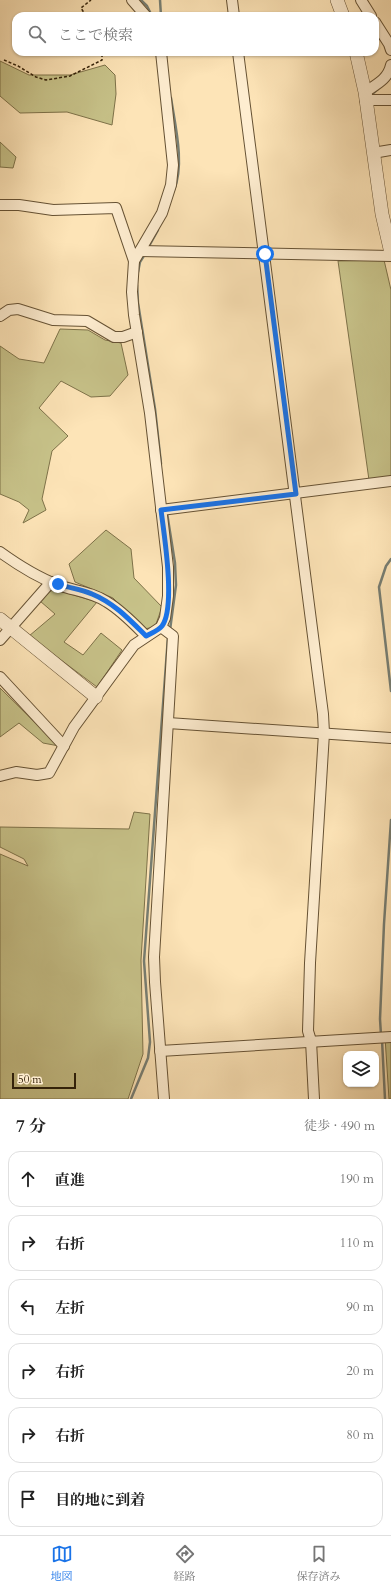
<!DOCTYPE html>
<html lang="ja">
<head>
<meta charset="utf-8">
<style>
  body { margin:0; font-family:Cardo,"Noto Serif JP",serif; background:#f2f2f2; color:#222 }
  .controls { position:absolute; right:12px; bottom:12px; display:grid; overflow:hidden; border-radius:8px; box-shadow:0 1px 3px #0004 }
  .controls button { width:36px; height:36px; display:grid; place-items:center; padding:0; border:0; border-bottom:1px solid #e0e0e0; background:#fff; color:#222; font:20px sans-serif }
  .scale { position:absolute; left:12px; bottom:10px; width:64px; box-sizing:border-box; padding-left:4px; border:2px solid #342209; border-top:0; font-size:11px; line-height:14px; white-space:nowrap; color:#342209; -webkit-text-stroke:3px #feedd0; paint-order:stroke }
  .stop { position:absolute; width:12px; height:12px; margin:-9px; border:3px solid #1a73e8; border-radius:50%; background:#fff }
  .stop.end { background:#1a73e8; border-color:#fff; box-shadow:0 1px 4px #0008 }
  .list { margin:0; padding:0; list-style:none }
  h2 { display:flex; justify-content:space-between; align-items:center; height:52px; margin:0; padding:0 16px; font-size:17px }
  h2 small { font-size:13px; font-weight:400; color:#767676 }
  .list li { display:grid; grid-template-columns:26px 1fr auto; gap:12px; align-items:center; box-sizing:border-box; height:56px; margin:0 8px 8px; padding:0 8px; border:1px solid #e0e0e0; border-radius:12px }
  .list b { display:block; font-size:15px; white-space:nowrap }
  .list em { font-size:13px; font-style:normal; color:#767676 }
  .icon { flex:none; width:22px; height:22px; fill:none; stroke:currentColor; stroke-width:2; stroke-linecap:round; stroke-linejoin:round }
  .map { position:relative; flex:none; width:391px; height:1099px; overflow:hidden }
  .search { position:absolute; background:#fff; box-shadow:0 1px 3px #0004; left:12px; right:12px; top:12px; height:44px; display:flex; align-items:center; gap:10px; box-sizing:border-box; padding:0 14px; border-radius:12px; color:#767676; font-size:15px }
  .sheet { height:436px; background:#fff }
  nav { display:flex; justify-content:space-around; align-items:center; box-sizing:border-box; height:56px; border-top:1px solid #e0e0e0; background:#fff; font-size:11px; color:#767676 }
  nav a { display:grid; justify-items:center; gap:2px }
  nav .on { color:#1a73e8 }
  .map>svg:first-child { display:block }
</style>
</head>
<body>
<div class="map">
<svg width="391" height="1099" viewBox="0 0 391 1099">
  <rect width="100%" height="100%" fill="#fde4b7"/>
  <filter id="stains"><feTurbulence type="fractalNoise" baseFrequency=".005" numOctaves="4"/><feColorMatrix values="0 0 0 0 .2 0 0 0 0 .09 0 0 0 0 .02 0 0 0 .5 -.17"/></filter>
  <radialGradient id="worn" r=".72"><stop offset=".6" stop-color="#630" stop-opacity="0"/><stop offset="1" stop-color="#630" stop-opacity=".3"/></radialGradient>
  <g fill="#c7c289" stroke="#7e7249">
    <polygon points="0,61 29,75 70,75 105,65 115,75 116,94 112,125 67,112 20,113 0,96"/>
    <polygon points="0,142 16,157 13,168 0,167"/>
    <polygon points="384,260 391,290 391,476 369,480 338,261"/>
    <polygon points="60,329 88,330 105,340 121,343 128,375 110,396 91,397 61,381 39,408 68,436 52,451 42,499 46,510 23,523 29,510 19,502 0,494 0,346 19,359 44,363"/>
    <polygon points="106,530 131,549 134,578 162,607 155,627 144,629 113,598 75,582 69,564"/>
    <polygon points="57,590 97,602 64,642 83,655 101,633 122,650 97,687 29,636 55,614 40,601 49,591"/>
    <polygon points="0,688 59,746 43,743 19,723 0,737"/>
    <polygon points="134,812 150,814 141,960 143,1054 128,1099 0,1099 0,854 28,866 24,859 0,847 0,827 129,829"/>
    <polygon points="385,1037 391,1037 391,1099 389,1099"/>
  </g>
  <g fill="none" stroke-linecap="round" stroke-linejoin="round">
    <g stroke="#777e73" stroke-width="2.5">
      <polyline points="141,0 147,6 152,16"/>
      <polyline points="160,0 161,16"/>
      <polyline points="371,97 371,95 378,89"/>
      <path d="M171,98C175,125 185,164 174,190"/>
      <polyline points="148,248 158,230"/>
      <polyline points="138,272 140,262 145,254"/>
      <polyline points="137,285 138,303 155,409 161,464"/>
      <polyline points="167,513 175,563 176,585 170,630"/>
      <polyline points="391,559 386,566 379,587 391,691"/>
      <polyline points="381,1035 380,1019 384,924 391,820"/>
      <polyline points="382,1040 385,1099"/>
      <polyline points="131,1099 148,1058 150,1042 144,961 168,637"/>
    </g>
    <defs>
      <g id="minor">
        <polyline points="132,0 146,16"/>
        <polyline points="232,0 234,16"/>
        <polyline points="361,0 371,16"/>
        <polyline points="375,22 389,44 391,50"/>
        <polyline points="238,52 323,714 324,733 310,963 308,1031 311,1041 314,1099"/>
        <path d="M365,92C377,84 388,79 391,65"/>
        <polyline points="365,100 391,100"/>
        <polyline points="373,153 391,150"/>
        <polyline points="0,205 19,205 53,210 116,208 134,261"/>
        <polyline points="140,251 391,256"/>
        <polyline points="0,316 9,310 18,309 53,320 87,321 114,337 123,337 137,332"/>
        <polyline points="161,510 391,481"/>
        <path d="M0,552C18,565 37,577 58,585C75,591 92,592 107,602C122,611 134,624 146,636"/>
        <polyline points="161,627 173,636 154,957 155,982 164,1099"/>
        <polyline points="0,640 51,582"/>
        <polyline points="0,677 64,746"/>
        <polyline points="168,723 391,738"/>
        <polyline points="0,776 16,772 37,775 49,773 74,727 134,645 161,627 165,618 168,596 168,567 150,413 134,315 132,292 134,261 162,213 171,185 173,165 161,52"/>
        <polyline points="160,1051 391,1037"/>
      </g>
      <g id="tertiary">
        <polyline points="337,0 343,16"/>
        <polyline points="356,52 365,92 382,214 391,253"/>
        <polyline points="0,619 96,697"/>
      </g>
    </defs>
    <use href="#minor" stroke="#665234" stroke-width="12"/>
    <use href="#tertiary" stroke="#665234" stroke-width="14"/>
    <g stroke="#342209" stroke-width="1.5" stroke-dasharray="3 2" stroke-linecap="butt">
      <polyline points="86,16 81,8 91,0"/>
      <polyline points="4,60 18,66 36,77 46,80 70,76 102,60 102,52"/>
    </g>
    <use href="#minor" stroke="#feedd0" stroke-width="10"/>
    <use href="#tertiary" stroke="#feedd0" stroke-width="13"/>
  </g>
  <g fill="none" stroke-linecap="round" stroke-linejoin="round">
    <path stroke="#1a73e8" stroke-width="5" d="M58,584C69,588 81,589 92,594C114,603 129,619 146,636C151,633 158,631 162,626C176,607 164,534 161,510L296,494L265,254"/>
  </g>
  <rect width="100%" height="100%" filter="url(#stains)"/>
  <rect width="100%" height="100%" fill="url(#worn)"/>
</svg>
<div class="controls">
<button><svg class="icon" aria-label="layers" viewBox="0 0 24 24"><path d="M12 4l9 5-9 5-9-5zM3 14l9 5 9-5"/></svg></button>
</div>
<div class="scale">50 m</div>
<div class="stop" style="left:265px;top:254px"></div>
<div class="stop end" style="left:58px;top:584px"></div>
<div class="search"><svg class="icon" aria-label="search" viewBox="0 0 24 24"><circle cx="10" cy="10" r="6"/><path d="M15 15l6 6"/></svg>ここで検索</div>
</div>
<section class="sheet">
<h2>7 分<small>徒歩 · 490 m</small></h2>
<ul class="list">
<li><svg class="icon" aria-label="ahead" viewBox="0 0 24 24"><path d="M12 20V5M6 11l6-6 6 6"/></svg><div><b>直進</b></div><em>190 m</em></li>
<li><svg class="icon" aria-label="right" viewBox="0 0 24 24"><path d="M7 20v-9h11M14 6l5 5-5 5"/></svg><div><b>右折</b></div><em>110 m</em></li>
<li><svg class="icon" aria-label="left" viewBox="0 0 24 24"><path d="M17 20v-9H6M10 6l-5 5 5 5"/></svg><div><b>左折</b></div><em>90 m</em></li>
<li><svg class="icon" aria-label="right" viewBox="0 0 24 24"><path d="M7 20v-9h11M14 6l5 5-5 5"/></svg><div><b>右折</b></div><em>20 m</em></li>
<li><svg class="icon" aria-label="right" viewBox="0 0 24 24"><path d="M7 20v-9h11M14 6l5 5-5 5"/></svg><div><b>右折</b></div><em>80 m</em></li>
<li><svg class="icon" aria-label="arrive" viewBox="0 0 24 24"><path d="M6 21V4h12l-3 4 3 4H6"/></svg><div><b>目的地に到着</b></div></li>
</ul>
</section>
<nav>
<a class="on"><svg class="icon" aria-label="map" viewBox="0 0 24 24"><path d="M3 6l6-2 6 2 6-2v14l-6 2-6-2-6 2zM9 4v14M15 6v14"/></svg>地図</a>
<a><svg class="icon" aria-label="directions" viewBox="0 0 24 24"><path d="M12 3l9 9-9 9-9-9zM9 14v-3h6M13 9l2 2-2 2"/></svg>経路</a>
<a><svg class="icon" aria-label="saved" viewBox="0 0 24 24"><path d="M7 4h10v16l-5-4-5 4z"/></svg>保存済み</a>
</nav>
</body>
</html>
